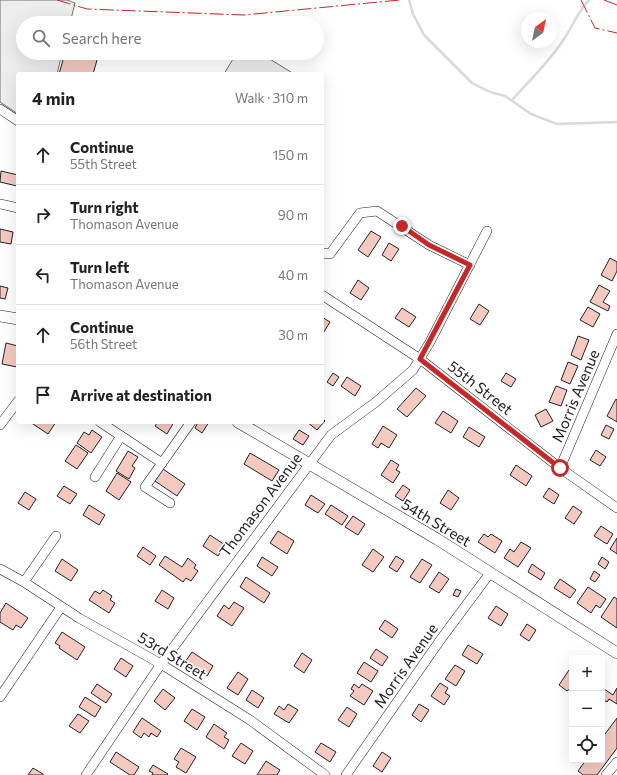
<!DOCTYPE html>
<html lang="en">
<head>
<meta charset="utf-8">
<style>
  body { margin:0; font-family:Commissioner,sans-serif; background:#f2f2f2; color:#222 }
  .controls { position:absolute; right:12px; bottom:12px; display:grid; overflow:hidden; border-radius:4px; box-shadow:0 4px 16px #0002 }
  .controls button { width:36px; height:36px; display:grid; place-items:center; padding:0; border:0; border-bottom:1px solid #e0e0e0; background:#fff; color:#222; font:20px sans-serif }
  .compass { position:absolute; left:521px; top:12px; width:36px; height:36px; border-radius:50%; background:#fff; box-shadow:0 4px 16px #0002; rotate:33deg }
  .stop { position:absolute; width:12px; height:12px; margin:-9px; border:3px solid #c62828; border-radius:50%; background:#fff }
  .stop.end { background:#c62828; border-color:#fff; box-shadow:0 1px 4px #0008 }
  .list { margin:0; padding:0; list-style:none }
  h2 { display:flex; justify-content:space-between; align-items:center; height:52px; margin:0; padding:0 16px; font-size:17px }
  h2 small { font-size:13px; font-weight:400; color:#767676 }
  .list li { display:grid; grid-template-columns:26px 1fr auto; gap:12px; align-items:center; box-sizing:border-box; height:60px; padding:0 16px; border-top:1px solid #e0e0e0 }
  .list b { display:block; font-size:15px; white-space:nowrap }
  .list p { margin:0; font-size:13px; white-space:nowrap; color:#767676 }
  .list em { font-size:13px; font-style:normal; color:#767676 }
  .icon { flex:none; width:22px; height:22px; fill:none; stroke:currentColor; stroke-width:2; stroke-linecap:round; stroke-linejoin:round }
  .map { position:relative; flex:none; width:617px; height:775px; overflow:hidden }
  .search { position:absolute; background:#fff; box-shadow:0 4px 16px #0002; left:16px; top:16px; width:308px; height:44px; display:flex; align-items:center; gap:10px; box-sizing:border-box; padding:0 14px; border-radius:22px; color:#767676; font-size:15px }
  .panel { position:absolute; background:#fff; box-shadow:0 4px 16px #0002; left:16px; top:72px; width:308px; height:352px; border-radius:4px }
  .map>svg:first-child { display:block }
</style>
</head>
<body>
<div class="map">
<svg width="617" height="775" viewBox="0 0 617 775">
  <rect width="100%" height="100%" fill="#fff"/>
  <g fill="#ededed" stroke="#6f6f6f">
    <polygon points="0,0 67,0 75,3 70,23 23,23 23,53 62,53 57,74 18,74 18,114 0,102"/>
    <polygon points="252,53 260,53 294,74 224,74 233,59"/>
  </g>
  <g fill="none" stroke-linecap="round" stroke-linejoin="round">
    <g stroke="#d9d9d9" stroke-width="2.5">
      <polyline points="409,0 413,14 424,35 472,83 490,92 505,96 531,114 557,124 617,122"/>
      <path d="M512,100C530,80 550,61 564,39C573,26 578,11 589,0"/>
    </g>
  </g>
  <g fill="#f3c9c0" stroke="#222">
    <polygon points="65,53 99,53 93,74 59,74"/>
    <polygon points="1,171 18,175 17,186 0,182"/>
    <polygon points="0,229 13,232 11,244 0,242"/>
    <polygon points="371,231 381,237 368,257 358,250"/>
    <polygon points="389,243 399,249 391,261 382,255"/>
    <polygon points="610,258 617,262 617,271 612,281 601,275"/>
    <polygon points="358,280 369,288 361,300 350,293"/>
    <polygon points="599,285 610,291 603,302 610,306 608,311 590,302"/>
    <polygon points="0,286 8,288 5,299 0,298"/>
    <polygon points="479,304 489,311 480,325 470,319"/>
    <polygon points="588,307 600,314 593,327 580,320"/>
    <polygon points="402,308 416,317 409,327 395,318"/>
    <polygon points="322,317 330,322 322,335"/>
    <polygon points="578,336 589,340 581,360 571,355"/>
    <polygon points="6,343 18,346 17,367 2,364"/>
    <polygon points="568,362 578,366 570,384 561,380"/>
    <polygon points="333,373 339,377 333,386 327,382"/>
    <polygon points="506,373 516,379 511,387 501,381"/>
    <polygon points="347,377 361,386 355,396 341,386"/>
    <polygon points="556,386 567,390 561,406 549,402"/>
    <polygon points="416,388 426,396 407,417 397,409"/>
    <polygon points="616,399 617,400 617,422 607,416"/>
    <polygon points="546,409 553,421 541,427 535,415"/>
    <polygon points="443,411 458,421 451,433 435,423"/>
    <polygon points="322,418 325,421 317,430 307,422 322,422"/>
    <polygon points="30,422 56,422 48,434"/>
    <polygon points="158,422 174,422 167,434 155,426"/>
    <polygon points="198,422 209,422 202,433 195,428"/>
    <polygon points="606,425 614,429 609,439 601,435"/>
    <polygon points="383,426 397,435 389,448 381,443 378,448 372,444"/>
    <polygon points="469,427 485,437 479,447 463,437"/>
    <polygon points="92,430 102,437 91,453 77,443 84,432 89,435"/>
    <polygon points="299,430 309,436 303,445 293,439"/>
    <polygon points="76,445 88,453 77,469 65,461"/>
    <polygon points="596,450 606,457 600,466 590,460"/>
    <polygon points="128,451 138,457 132,466 135,468 129,479 116,471"/>
    <polygon points="250,453 279,470 272,481 244,464"/>
    <polygon points="391,460 399,465 396,470 400,472 393,483 381,475"/>
    <polygon points="516,465 532,476 526,486 510,475"/>
    <polygon points="163,469 185,484 177,496 155,481"/>
    <polygon points="117,473 131,482 119,500 106,491"/>
    <polygon points="403,485 410,490 403,501 395,496"/>
    <polygon points="64,486 77,494 70,504 57,496"/>
    <polygon points="549,488 559,495 554,504 543,497"/>
    <polygon points="448,490 459,498 451,510 440,503"/>
    <polygon points="25,492 36,499 29,510 18,503"/>
    <polygon points="311,495 325,504 318,513 305,505"/>
    <polygon points="89,505 105,515 99,525 83,515"/>
    <polygon points="331,505 348,516 342,525 325,514"/>
    <polygon points="573,506 582,512 574,524 565,518"/>
    <polygon points="353,516 365,524 358,535 345,527"/>
    <polygon points="601,526 613,534 607,544 594,536"/>
    <polygon points="278,531 294,541 287,554 270,543"/>
    <polygon points="484,534 488,537 491,534 502,541 495,553 478,542"/>
    <polygon points="210,535 225,545 218,556 203,546"/>
    <polygon points="617,538 617,554 610,549"/>
    <polygon points="521,542 531,548 518,567 504,558 510,549 514,552"/>
    <polygon points="143,547 156,556 150,565 137,556"/>
    <polygon points="373,549 384,557 373,572 362,565"/>
    <polygon points="165,556 182,567 188,558 196,565 194,568 198,571 191,581 186,578 183,582 159,565"/>
    <polygon points="396,556 404,561 397,572 389,567"/>
    <polygon points="262,557 278,567 272,576 257,566"/>
    <polygon points="602,557 609,562 605,569 598,564"/>
    <polygon points="62,559 78,570 71,581 55,571"/>
    <polygon points="422,559 432,565 420,583 410,577"/>
    <polygon points="532,564 545,573 541,580 528,572"/>
    <polygon points="594,571 600,575 595,582 590,579"/>
    <polygon points="439,572 449,579 439,593 429,587"/>
    <polygon points="246,577 270,593 264,603 240,587"/>
    <polygon points="560,579 576,590 570,598 554,588"/>
    <polygon points="588,587 606,599 600,608 596,605 591,613 577,603"/>
    <polygon points="456,589 461,591 458,597 453,595"/>
    <polygon points="103,590 112,596 110,600 115,603 109,613 89,600 95,591 100,594"/>
    <polygon points="162,590 174,598 168,609 155,601"/>
    <polygon points="614,597 617,599 617,628 601,617"/>
    <polygon points="234,602 244,608 232,626 217,616 224,605 229,609"/>
    <polygon points="6,603 28,618 21,628 16,625 13,630 0,622 0,613"/>
    <polygon points="496,606 508,614 501,626 488,618"/>
    <polygon points="385,620 398,629 392,638 379,629"/>
    <polygon points="527,624 536,630 529,641 520,635"/>
    <polygon points="62,632 85,647 77,660 59,648 60,646 55,643"/>
    <polygon points="468,645 483,654 477,664 462,655"/>
    <polygon points="376,649 388,657 382,666 370,658"/>
    <polygon points="192,652 213,666 207,676 185,662"/>
    <polygon points="302,653 312,660 304,673 294,666"/>
    <polygon points="121,658 133,666 126,677 114,669"/>
    <polygon points="364,662 378,671 371,682 357,673"/>
    <polygon points="455,665 465,671 456,686 445,679"/>
    <polygon points="569,670 572,672 572,687 567,691 559,685"/>
    <polygon points="238,672 248,679 238,695 227,688"/>
    <polygon points="440,683 448,688 445,693 450,696 444,705 431,696"/>
    <polygon points="97,684 112,694 106,703 91,693"/>
    <polygon points="354,684 359,688 362,684 373,691 364,705 350,696 354,691 351,689"/>
    <polygon points="617,688 617,704 609,699 607,702 602,699 604,689 613,695"/>
    <polygon points="163,689 175,698 165,710 154,701"/>
    <polygon points="252,690 264,698 258,708 246,700"/>
    <polygon points="85,697 101,707 95,717 79,707"/>
    <polygon points="288,704 298,710 289,723 274,714 279,706 284,710"/>
    <polygon points="419,704 429,710 421,722 412,715"/>
    <polygon points="347,707 357,714 349,727 338,720"/>
    <polygon points="192,709 205,717 197,730 184,721"/>
    <polygon points="78,714 89,721 80,733 69,726"/>
    <polygon points="142,718 161,731 157,737 151,733 149,737 144,733 141,738 133,732"/>
    <polygon points="617,718 617,748 597,775 583,775 578,771 586,760 602,760 602,738"/>
    <polygon points="214,724 227,733 224,737 229,740 224,749 206,737"/>
    <polygon points="241,743 253,751 245,764 232,756"/>
    <polygon points="321,743 336,752 330,762 315,752"/>
    <polygon points="181,748 196,757 186,773 176,767 179,762 174,759"/>
    <polygon points="116,752 139,767 134,775 130,775 110,762"/>
    <polygon points="382,752 391,758 382,772 373,766"/>
    <polygon points="266,761 280,770 277,775 257,775"/>
    <polygon points="153,765 168,774 167,775 152,775 153,773 149,771"/>
    <polygon points="33,768 43,774 43,775 28,775"/>
  </g>
  <g fill="none" stroke-linecap="round" stroke-linejoin="round">
    <defs>
      <g id="minor">
        <polyline points="0,109 18,121"/>
        <polyline points="0,204 18,208"/>
        <polyline points="322,253 330,254 360,213 377,211 429,245 470,265"/>
        <polyline points="322,295 420,359 560,468 617,508"/>
        <polyline points="100,422 162,463"/>
        <polyline points="0,425 18,401"/>
        <polyline points="560,468 617,334"/>
        <polyline points="95,477 121,436"/>
        <polyline points="170,503 145,487 191,422"/>
        <polyline points="0,569 24,582 79,618 161,664 250,720 325,775"/>
        <polyline points="24,582 56,536"/>
        <polyline points="0,697 61,607"/>
        <polyline points="86,775 161,664 331,435 376,402 413,370 430,342 487,231"/>
        <polyline points="346,775 441,639 490,573"/>
        <polyline points="606,775 617,762"/>
      </g>
      <g id="major">
        <polyline points="0,316 18,319"/>
        <polyline points="238,422 437,539 617,653"/>
      </g>
    </defs>
    <use href="#minor" stroke="#222" stroke-width="10"/>
    <use href="#major" stroke="#222" stroke-width="12"/>
    <use href="#minor" stroke="#fff" stroke-width="9"/>
    <use href="#major" stroke="#fff" stroke-width="11"/>
    <g stroke="#c62828" stroke-width="1" stroke-dasharray="14 3 2 3" stroke-linecap="butt">
      <polyline points="57,0 87,9 244,15 400,0"/>
      <polyline points="581,0 595,28 617,33"/>
      <polyline points="604,0 617,5"/>
    </g>
  </g>
  <g fill="none" stroke-linecap="round" stroke-linejoin="round">
    <polyline stroke="#c62828" stroke-width="5" points="402,226 429,245 470,265 420,359 560,468"/>
  </g>
  <g text-anchor="middle" stroke-width="3" stroke-linejoin="round" paint-order="stroke">
    <g font-size="15" fill="#222" stroke="#fff">
      <text transform="translate(480 388) rotate(38)" y="5">55th Street</text>
      <text transform="translate(576 396) rotate(-67)" y="5">Morris Avenue</text>
      <text transform="translate(261 505) rotate(-53)" y="5">Thomason Avenue</text>
      <text transform="translate(436 523) rotate(31)" y="5">54th Street</text>
      <text transform="translate(172 656) rotate(31)" y="5">53rd Street</text>
      <text transform="translate(406 666) rotate(-55)" y="5">Morris Avenue</text>
    </g>
  </g>
</svg>
<div class="controls">
<button>+</button>
<button>−</button>
<button><svg class="icon" aria-label="locate" viewBox="0 0 24 24"><circle cx="12" cy="12" r="6"/><path d="M12 2v4M12 18v4M2 12h4M18 12h4"/></svg></button>
</div>
<svg class="compass" viewBox="-18 -18 36 36"><path d="M0-13l5 13h-10z" fill="#e53935"/><path d="M0 13l5-13h-10z" fill="#767676"/></svg>
<div class="stop" style="left:560px;top:468px"></div>
<div class="stop end" style="left:402px;top:226px"></div>
<div class="search"><svg class="icon" aria-label="search" viewBox="0 0 24 24"><circle cx="10" cy="10" r="6"/><path d="M15 15l6 6"/></svg>Search here</div>
<section class="panel">
<h2>4 min<small>Walk · 310 m</small></h2>
<ul class="list">
<li><svg class="icon" aria-label="ahead" viewBox="0 0 24 24"><path d="M12 20V5M6 11l6-6 6 6"/></svg><div><b>Continue</b><p>55th Street</p></div><em>150 m</em></li>
<li><svg class="icon" aria-label="right" viewBox="0 0 24 24"><path d="M7 20v-9h11M14 6l5 5-5 5"/></svg><div><b>Turn right</b><p>Thomason Avenue</p></div><em>90 m</em></li>
<li><svg class="icon" aria-label="left" viewBox="0 0 24 24"><path d="M17 20v-9H6M10 6l-5 5 5 5"/></svg><div><b>Turn left</b><p>Thomason Avenue</p></div><em>40 m</em></li>
<li><svg class="icon" aria-label="ahead" viewBox="0 0 24 24"><path d="M12 20V5M6 11l6-6 6 6"/></svg><div><b>Continue</b><p>56th Street</p></div><em>30 m</em></li>
<li><svg class="icon" aria-label="arrive" viewBox="0 0 24 24"><path d="M6 21V4h12l-3 4 3 4H6"/></svg><div><b>Arrive at destination</b></div></li>
</ul>
</section>
</div>
</body>
</html>
